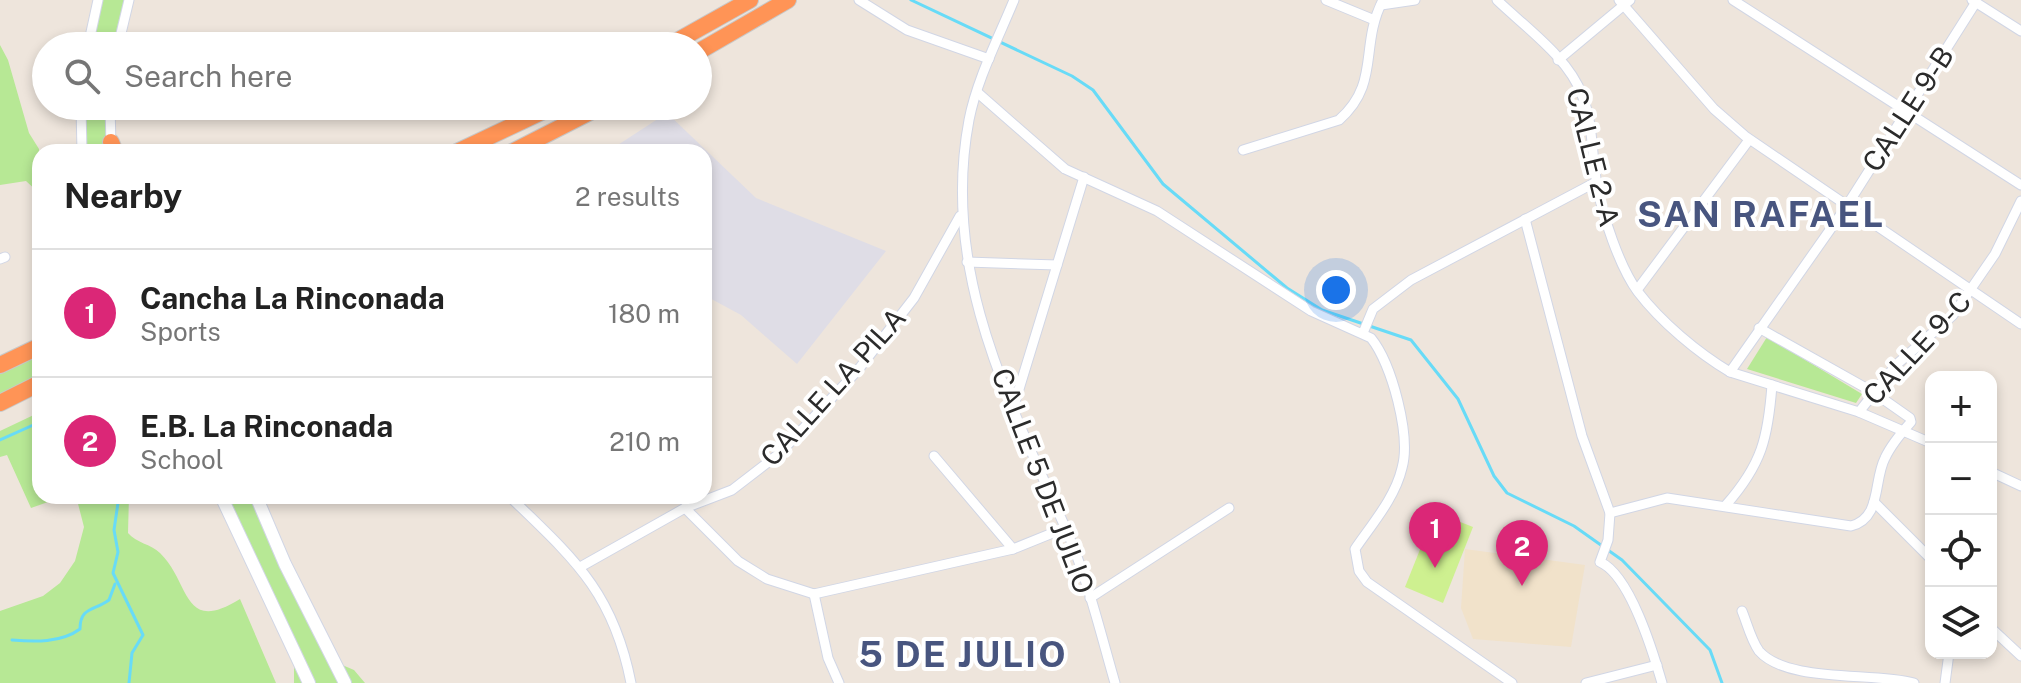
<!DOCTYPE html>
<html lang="en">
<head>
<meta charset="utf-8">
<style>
  body { margin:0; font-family:"Public Sans",sans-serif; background:#f6f6f6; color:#222 }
  .controls { position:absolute; right:24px; bottom:24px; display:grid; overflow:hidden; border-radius:16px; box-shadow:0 4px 12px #0003 }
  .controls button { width:72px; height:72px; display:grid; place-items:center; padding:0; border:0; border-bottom:2px solid #e0e0e0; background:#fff; color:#222; font:40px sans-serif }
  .you { position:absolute; left:1336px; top:290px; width:28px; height:28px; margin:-20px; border:6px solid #fff; border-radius:50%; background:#1a73e8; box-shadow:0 0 0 12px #1a73e833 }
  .badge { display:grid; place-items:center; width:52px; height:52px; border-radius:50%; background:#db2777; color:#fff; font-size:26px; font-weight:700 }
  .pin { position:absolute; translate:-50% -66px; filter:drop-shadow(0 2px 4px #0008) }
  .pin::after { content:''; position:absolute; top:42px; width:28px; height:24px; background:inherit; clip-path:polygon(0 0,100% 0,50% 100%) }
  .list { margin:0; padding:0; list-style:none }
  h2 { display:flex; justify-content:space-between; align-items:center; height:104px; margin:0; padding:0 32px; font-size:34px }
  h2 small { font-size:26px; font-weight:400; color:#767676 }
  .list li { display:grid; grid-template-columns:52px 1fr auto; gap:24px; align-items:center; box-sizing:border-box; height:128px; padding:0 32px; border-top:2px solid #e0e0e0 }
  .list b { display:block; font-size:30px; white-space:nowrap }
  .list p { margin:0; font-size:26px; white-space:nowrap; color:#767676 }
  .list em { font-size:26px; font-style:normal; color:#767676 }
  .icon { flex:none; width:44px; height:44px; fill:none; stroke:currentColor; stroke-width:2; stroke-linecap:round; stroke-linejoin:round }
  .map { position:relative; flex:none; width:2021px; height:683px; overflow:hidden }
  .search { position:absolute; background:#fff; box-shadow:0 4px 12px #0003; left:32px; top:32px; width:680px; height:88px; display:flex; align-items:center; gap:20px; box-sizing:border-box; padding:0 28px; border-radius:44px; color:#767676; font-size:30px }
  .panel { position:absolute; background:#fff; box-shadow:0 4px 12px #0003; left:32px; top:144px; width:680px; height:360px; border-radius:24px }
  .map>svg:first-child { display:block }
</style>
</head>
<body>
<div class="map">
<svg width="2021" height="683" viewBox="0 0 2021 683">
  <rect width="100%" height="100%" fill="#eee5dc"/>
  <polygon fill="#dfdde6" points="667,113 756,198 886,251 797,364 741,315 704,295 704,152 607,152"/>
  <polygon fill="#f1e2ca" points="1465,549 1585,565 1571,647 1473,639 1461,608"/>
  <g fill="#b7e895">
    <polygon points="98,0 128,0 117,46 88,46"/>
    <polygon points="0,45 8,60 29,133 39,149 40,194 26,181 0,185"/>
    <polygon points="81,106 110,106 115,152 82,152"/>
    <polygon points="40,337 40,383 0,403 0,365 30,351"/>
    <polygon points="1767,337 1862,394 1856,403 1747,369"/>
    <polygon points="40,412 40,496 65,496 31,508 7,455 0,457 0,431"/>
    <path d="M76,496H129L128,533C136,543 151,544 160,553C191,583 182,635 240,599L276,683H0V611L43,596L60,583L75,561L84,527Z"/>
    <polygon points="221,496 256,496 333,661 354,670 365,683 294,683 294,655"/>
  </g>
  <polygon fill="#cef090" points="1435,512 1473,527 1443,603 1405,587"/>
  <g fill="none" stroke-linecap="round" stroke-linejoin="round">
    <g stroke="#68dbf7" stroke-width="3">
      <polyline points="911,0 1072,76 1093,90 1163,184 1287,288 1322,310 1411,340 1458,399 1494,476 1507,493 1574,526 1622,560 1710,650 1722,683"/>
      <polyline points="0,440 40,422"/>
      <polyline points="119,496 114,530 118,552 113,573 143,635 132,653 129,683"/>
      <path d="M12,640C34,642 61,643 80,629C80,607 94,611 109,600L115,584"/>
    </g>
    <defs>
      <g id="street">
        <polyline points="859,0 907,30 989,59"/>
        <path d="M1014,0C998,39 977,79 969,120C941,268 1006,395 1065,527C1087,576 1100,631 1115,683"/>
        <polyline points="1326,0 1372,19"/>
        <path d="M1497,0C1525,27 1569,58 1582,95C1594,125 1591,154 1597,184C1602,215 1620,268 1638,292C1661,322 1698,353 1730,372L1859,412L1931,443"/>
        <polyline points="1619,0 1714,109 1745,136 2021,324"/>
        <polyline points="1733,0 2021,185"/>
        <polyline points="1972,0 2021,31"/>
        <polyline points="1381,5 1415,0"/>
        <polyline points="88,46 98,0"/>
        <polyline points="118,46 129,0"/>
        <polyline points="1558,60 1630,0"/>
        <path d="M978,93L1065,169L1157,211L1311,311L1371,338C1392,364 1411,436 1402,468C1395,498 1372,524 1355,549L1359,571L1367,582L1512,683"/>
        <polyline points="81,106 82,152"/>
        <polyline points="110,106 111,145"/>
        <path d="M1243,150L1339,120C1381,83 1359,46 1383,0"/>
        <path d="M1525,219L1582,436L1610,513L1608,540L1600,562C1630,575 1653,652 1662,683"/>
        <polyline points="0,259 5,257"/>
        <polyline points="967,262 1057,265"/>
        <polyline points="1637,290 1749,140"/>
        <polyline points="1363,333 1373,309 1411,280 1596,182"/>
        <polyline points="1730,372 1846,207 1976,2"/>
        <polyline points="1012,412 1084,177"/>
        <polyline points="1859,412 1896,365 1953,315 1995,254 2021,201"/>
        <polyline points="934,456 1013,549"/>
        <polyline points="1991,472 2021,486"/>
        <path d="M509,496C573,558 613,591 631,683"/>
        <polyline points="1874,502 1931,559"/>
        <path d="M1726,505C1762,464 1768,438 1772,385"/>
        <polyline points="685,508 738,561 767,579 814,594 1013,549 1065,528"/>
        <path d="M1610,513L1667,498L1851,526C1882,518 1873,481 1885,458C1891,445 1902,432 1911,422L1910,418L1873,392L1759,328"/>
        <polyline points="582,566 685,508 732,490 780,453 858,370 914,298 960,216"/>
        <polyline points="814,594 828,658 839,683"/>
        <polyline points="1090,598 1229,508"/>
        <path d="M1742,611C1747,623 1751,640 1759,651C1787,683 1872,672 1914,683"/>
        <polyline points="1991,628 2021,656"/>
        <polyline points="1586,683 1657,665"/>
        <polyline points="1945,683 1949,653"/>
      </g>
      <g id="secondary">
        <polyline points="221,496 309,683"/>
        <polyline points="256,496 285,564 345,683"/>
      </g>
      <g id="highway">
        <polyline points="668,46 750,0"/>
        <polyline points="698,52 788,0"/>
        <polyline points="111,142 115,152"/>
        <polyline points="457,152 554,106"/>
        <polyline points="512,152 602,106"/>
        <polyline points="0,365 40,346"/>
        <polyline points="0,403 40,383"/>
      </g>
    </defs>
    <use href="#street" stroke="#d1d6e5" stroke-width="11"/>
    <use href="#secondary" stroke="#d1d6e5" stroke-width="14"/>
    <use href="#highway" stroke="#c8c8c8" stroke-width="18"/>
    <use href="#street" stroke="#fff" stroke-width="9"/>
    <use href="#secondary" stroke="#fff" stroke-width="12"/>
    <use href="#highway" stroke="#ff9456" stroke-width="16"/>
  </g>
  <g text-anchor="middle" stroke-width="8" stroke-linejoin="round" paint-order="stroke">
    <g font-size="28" fill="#2b2b2b" stroke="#fff">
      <text transform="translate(1908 109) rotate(-57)" y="10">CALLE 9-B</text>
      <text transform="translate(1593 157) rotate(76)" y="10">CALLE 2-A</text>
      <text transform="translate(1917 348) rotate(-47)" y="10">CALLE 9-C</text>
      <text transform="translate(833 387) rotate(-48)" y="10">CALLE LA PILA</text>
      <text transform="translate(1043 481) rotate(69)" y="10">CALLE 5 DE JULIO</text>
    </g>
    <g font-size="36" font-weight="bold" letter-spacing="2" fill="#48557f" stroke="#fff">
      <text x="1761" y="227">SAN RAFAEL</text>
      <text x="963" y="667">5 DE JULIO</text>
    </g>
  </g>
</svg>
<div class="controls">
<button>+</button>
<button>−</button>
<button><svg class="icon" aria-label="locate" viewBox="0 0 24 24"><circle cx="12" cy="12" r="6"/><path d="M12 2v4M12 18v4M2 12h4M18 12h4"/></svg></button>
<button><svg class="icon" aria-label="layers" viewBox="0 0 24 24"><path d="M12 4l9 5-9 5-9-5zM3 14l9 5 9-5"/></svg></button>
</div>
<div class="you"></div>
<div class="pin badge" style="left:1435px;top:568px">1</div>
<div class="pin badge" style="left:1522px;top:586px">2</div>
<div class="search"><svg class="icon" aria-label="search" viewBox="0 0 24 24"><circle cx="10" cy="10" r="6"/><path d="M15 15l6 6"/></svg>Search here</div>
<section class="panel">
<h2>Nearby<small>2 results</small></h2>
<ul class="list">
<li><span class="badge">1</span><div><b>Cancha La Rinconada</b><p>Sports</p></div><em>180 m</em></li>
<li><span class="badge">2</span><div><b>E.B. La Rinconada</b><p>School</p></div><em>210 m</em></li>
</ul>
</section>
</div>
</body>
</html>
